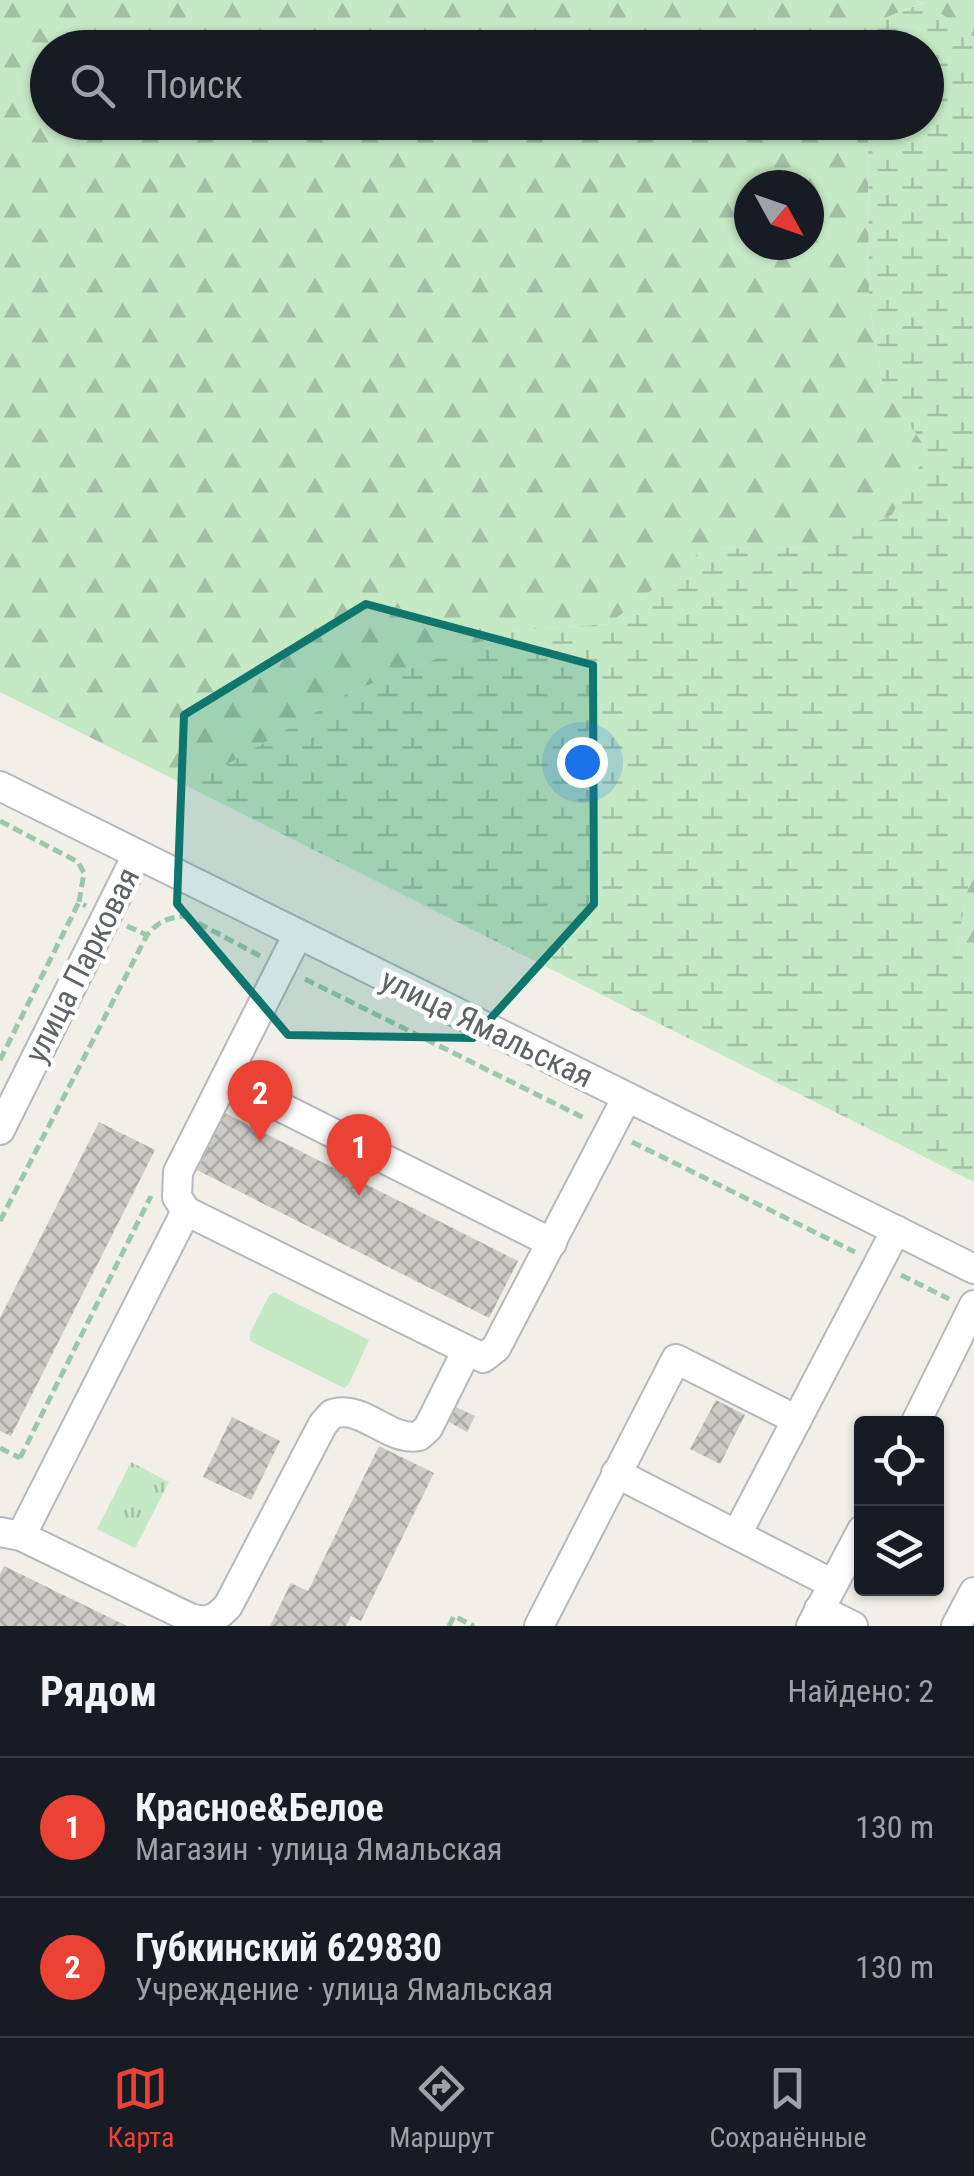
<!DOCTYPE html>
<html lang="ru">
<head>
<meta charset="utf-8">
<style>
  body { margin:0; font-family:"Roboto Condensed",sans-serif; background:#20242c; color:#f1f3f6 }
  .controls { position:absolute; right:30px; bottom:30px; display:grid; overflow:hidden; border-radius:10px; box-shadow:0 2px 8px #0004 }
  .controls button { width:90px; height:90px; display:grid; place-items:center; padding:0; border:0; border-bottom:2px solid #363941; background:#171b24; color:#f1f3f6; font:50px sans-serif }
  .compass { position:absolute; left:734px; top:170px; width:90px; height:90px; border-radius:50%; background:#171b24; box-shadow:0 2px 8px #0004; rotate:130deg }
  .you { position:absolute; left:582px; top:762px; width:35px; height:35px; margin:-25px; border:8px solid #fff; border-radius:50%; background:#1a73e8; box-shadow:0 0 0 15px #1a73e833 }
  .badge { display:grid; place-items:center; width:65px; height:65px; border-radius:50%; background:#ea4335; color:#fff; font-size:32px; font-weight:700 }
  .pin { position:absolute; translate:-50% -82px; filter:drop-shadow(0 2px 5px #0008) }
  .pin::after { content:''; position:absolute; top:52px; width:35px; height:30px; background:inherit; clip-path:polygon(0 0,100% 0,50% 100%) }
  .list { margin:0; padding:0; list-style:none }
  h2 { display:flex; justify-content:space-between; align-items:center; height:130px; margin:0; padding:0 40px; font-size:42px }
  h2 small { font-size:32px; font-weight:400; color:#9ea1a6 }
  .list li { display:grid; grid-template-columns:65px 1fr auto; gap:30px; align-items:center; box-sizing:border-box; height:140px; padding:0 40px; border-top:2px solid #363941 }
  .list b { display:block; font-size:38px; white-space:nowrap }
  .list p { margin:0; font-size:32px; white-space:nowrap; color:#9ea1a6 }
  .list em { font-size:32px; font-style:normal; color:#9ea1a6 }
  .icon { flex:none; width:55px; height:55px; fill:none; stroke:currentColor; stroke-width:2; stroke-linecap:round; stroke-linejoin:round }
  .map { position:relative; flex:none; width:974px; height:1626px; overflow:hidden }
  .search { position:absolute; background:#171b24; box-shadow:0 2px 8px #0004; left:30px; right:30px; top:30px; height:110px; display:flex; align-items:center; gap:25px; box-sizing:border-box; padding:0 35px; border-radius:55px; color:#9ea1a6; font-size:38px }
  .sheet { height:410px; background:#171b24 }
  nav { display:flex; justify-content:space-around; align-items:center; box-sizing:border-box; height:140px; border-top:2px solid #363941; background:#171b24; font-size:28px; color:#9ea1a6 }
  nav a { display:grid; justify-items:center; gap:5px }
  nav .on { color:#ea4335 }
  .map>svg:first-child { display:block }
</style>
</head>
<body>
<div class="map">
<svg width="974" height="1626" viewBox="0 0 974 1626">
  <defs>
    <pattern id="grass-tufts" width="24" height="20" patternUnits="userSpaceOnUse" patternTransform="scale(2.5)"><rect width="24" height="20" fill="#c5e8c5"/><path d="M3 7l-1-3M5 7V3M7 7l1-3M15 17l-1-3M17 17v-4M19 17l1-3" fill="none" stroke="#a3c0a4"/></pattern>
    <pattern id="forest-firs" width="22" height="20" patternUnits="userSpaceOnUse" patternTransform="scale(2.5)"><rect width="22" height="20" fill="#c5e8c5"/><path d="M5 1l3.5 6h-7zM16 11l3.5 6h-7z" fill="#a3c0a4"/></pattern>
    <pattern id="wetland-marsh" width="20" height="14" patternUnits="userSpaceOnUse" patternTransform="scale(2.5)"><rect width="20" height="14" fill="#c5e8c5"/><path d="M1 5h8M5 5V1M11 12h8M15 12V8" fill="none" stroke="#a3c0a4"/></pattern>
    <pattern id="building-cross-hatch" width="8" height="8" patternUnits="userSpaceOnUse" patternTransform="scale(2.5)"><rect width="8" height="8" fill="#cccac5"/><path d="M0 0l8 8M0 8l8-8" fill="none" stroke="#a9a8a4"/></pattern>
  </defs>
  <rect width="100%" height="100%" fill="#f1efe8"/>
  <polygon fill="url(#grass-tufts)" points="131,1462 169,1482 135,1548 97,1529"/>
  <g fill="url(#forest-firs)" fill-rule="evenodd">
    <path d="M0,0H974V37L924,2L868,25V47L48,48V122L868,123L869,302L883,387L928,451L892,515L819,547L704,549L609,624L509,631L350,692L189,787L0,692ZM749,185H809V245H749Z"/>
    <polygon points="974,855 974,982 957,946"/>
  </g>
  <polygon fill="url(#wetland-marsh)" points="925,2 974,37 974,855 957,946 974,982 974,1182 189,787 350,692 509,631 609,624 704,549 819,547 892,515 928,451 883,387 869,302 868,123 926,122 926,48 868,47 868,25"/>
  <polygon fill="#c5e8c5" points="274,1292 369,1340 349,1384 344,1388 250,1341 250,1333 269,1296"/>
  <g fill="url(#building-cross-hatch)">
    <polygon points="225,1113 518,1261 489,1318 197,1170"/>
    <polygon points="99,1122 155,1150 11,1436 0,1431 0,1318"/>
    <polygon points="716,1400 745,1415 720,1464 690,1449"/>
    <polygon points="456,1407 475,1416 467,1432 449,1422"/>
    <polygon points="232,1417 280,1441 251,1500 203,1477"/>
    <polygon points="379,1446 434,1473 361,1621 351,1616 346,1626 270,1626 291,1583 308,1591"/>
    <polygon points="4,1566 127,1626 0,1626 0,1574"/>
  </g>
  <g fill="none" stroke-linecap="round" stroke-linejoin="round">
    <defs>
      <g id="minor">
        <polyline points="0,786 974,1269"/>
        <polyline points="225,1079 552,1243"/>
        <polyline points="0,1130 137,855"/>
        <polyline points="186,1211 177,1197 178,1172 298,934"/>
        <polyline points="915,1424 974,1305"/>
        <polyline points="616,1473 833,1584"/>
        <path d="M0,1532L21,1536L190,1618C207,1623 215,1620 228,1606L323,1424L332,1414C364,1404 388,1442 419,1436L428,1428L466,1352"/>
        <polyline points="737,1534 896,1230"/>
        <polyline points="21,1536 186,1211 483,1358 496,1348 627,1097"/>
        <polyline points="819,1609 853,1626"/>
        <polyline points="539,1626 676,1359 797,1420"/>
        <polyline points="811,1626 862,1530"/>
        <polyline points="956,1626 974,1592"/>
      </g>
    </defs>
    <use href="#minor" stroke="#b5b8bc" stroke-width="32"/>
    <g stroke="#9cc7a9" stroke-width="5" stroke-dasharray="10 5" stroke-linecap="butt">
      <polyline points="0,821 78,862 84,873 79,902 86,906"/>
      <polyline points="185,916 260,956"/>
      <polyline points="127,926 147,935"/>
      <polyline points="305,979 586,1119"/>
      <polyline points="0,1060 79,902"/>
      <polyline points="632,1142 855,1252"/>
      <path d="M0,1221L147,935C159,921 167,918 185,916"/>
      <polyline points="901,1275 949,1299"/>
      <polyline points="0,1448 20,1458"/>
      <polyline points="20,1458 151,1196"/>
      <polyline points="449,1626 454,1616 474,1626"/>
    </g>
    <use href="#minor" stroke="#fff" stroke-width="28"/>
  </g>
  <path fill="#0f766e" fill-opacity="0.2" stroke="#0f766e" stroke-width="8" stroke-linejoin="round" d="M366,604L593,665L594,904L473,1038L288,1035L177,904L184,715Z"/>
  <g text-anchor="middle" stroke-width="9" stroke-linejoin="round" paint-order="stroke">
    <g font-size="32" fill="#5f6368" stroke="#fff">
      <text transform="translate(82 965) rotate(-63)" y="11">улица Парковая</text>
      <text transform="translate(487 1028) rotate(26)" y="11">улица Ямальская</text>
    </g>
  </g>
</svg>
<div class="controls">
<button><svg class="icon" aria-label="locate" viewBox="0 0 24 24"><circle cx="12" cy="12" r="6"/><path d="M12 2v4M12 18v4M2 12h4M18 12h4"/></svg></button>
<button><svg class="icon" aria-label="layers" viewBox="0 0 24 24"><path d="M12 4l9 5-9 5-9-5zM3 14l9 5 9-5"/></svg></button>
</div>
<svg class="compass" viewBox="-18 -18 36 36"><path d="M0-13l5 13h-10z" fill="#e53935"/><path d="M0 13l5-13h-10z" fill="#9ea1a6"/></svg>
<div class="you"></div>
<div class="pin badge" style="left:359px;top:1196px">1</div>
<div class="pin badge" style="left:260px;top:1142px">2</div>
<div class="search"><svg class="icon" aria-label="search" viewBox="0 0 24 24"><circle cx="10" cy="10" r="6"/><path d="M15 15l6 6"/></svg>Поиск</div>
</div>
<section class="sheet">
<h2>Рядом<small>Найдено: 2</small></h2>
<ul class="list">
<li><span class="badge">1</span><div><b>Красное&amp;Белое</b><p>Магазин · улица Ямальская</p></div><em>130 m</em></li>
<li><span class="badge">2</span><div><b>Губкинский 629830</b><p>Учреждение · улица Ямальская</p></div><em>130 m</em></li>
</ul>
</section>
<nav>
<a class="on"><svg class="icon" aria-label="map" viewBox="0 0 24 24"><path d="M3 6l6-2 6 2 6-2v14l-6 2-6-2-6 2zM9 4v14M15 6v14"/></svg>Карта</a>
<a><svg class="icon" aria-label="directions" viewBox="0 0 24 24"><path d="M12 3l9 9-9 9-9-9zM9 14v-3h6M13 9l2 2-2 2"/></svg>Маршрут</a>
<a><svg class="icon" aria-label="saved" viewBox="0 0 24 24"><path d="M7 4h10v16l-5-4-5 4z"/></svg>Сохранённые</a>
</nav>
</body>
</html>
